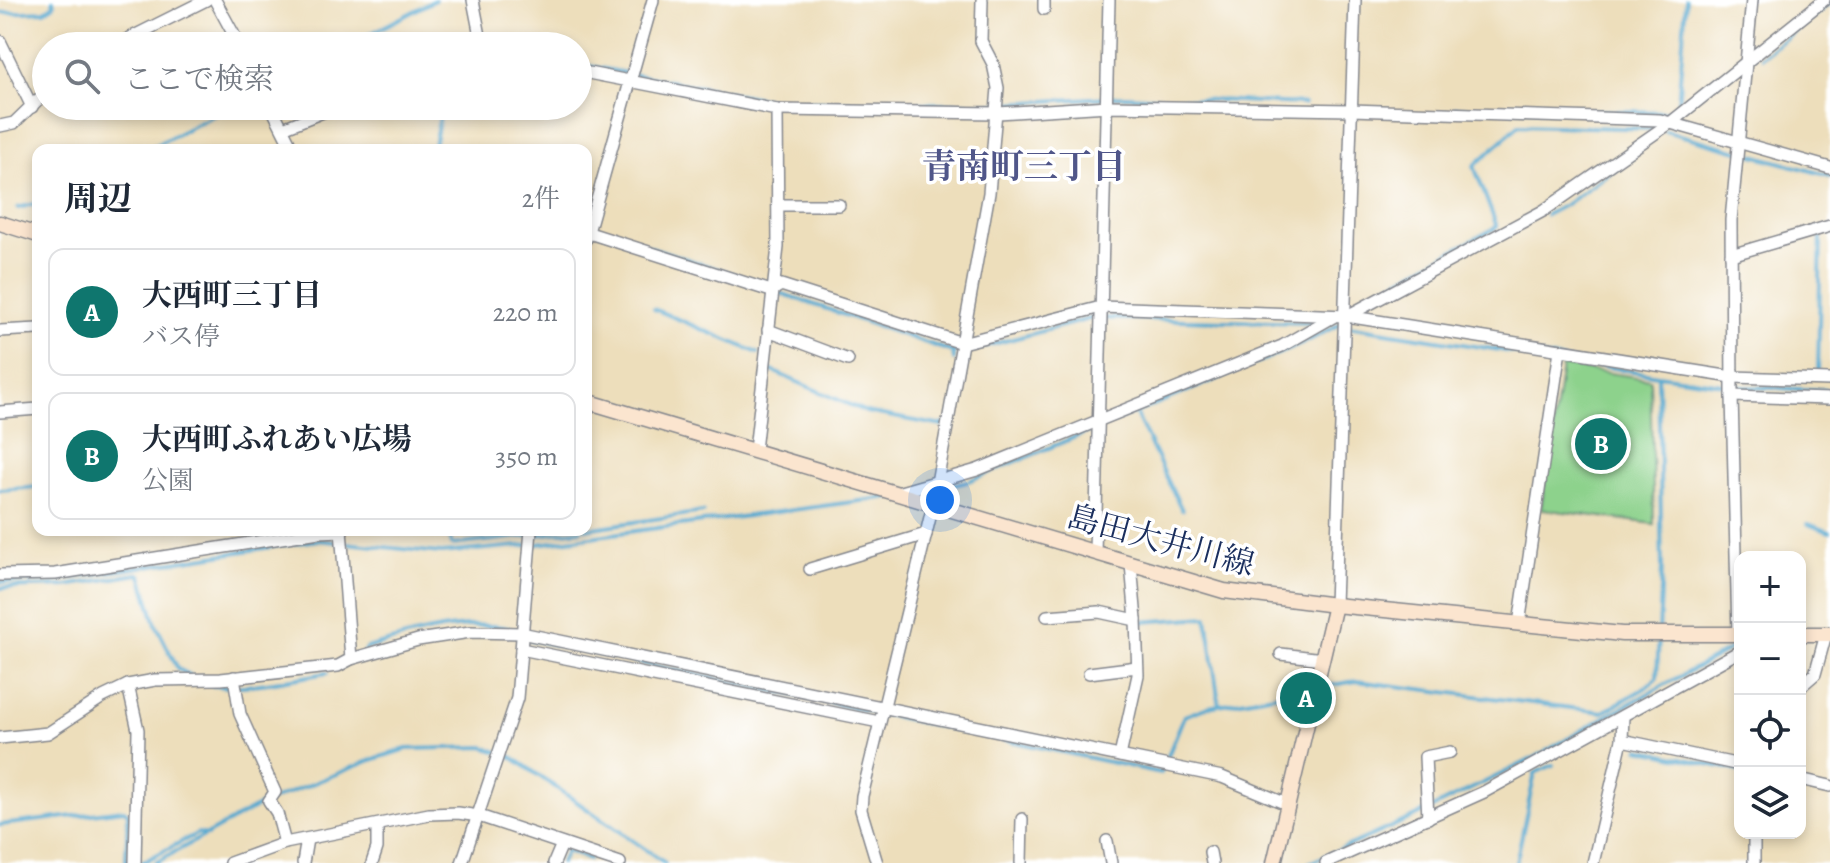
<!DOCTYPE html>
<html lang="ja">
<head>
<meta charset="utf-8">
<style>
  body { margin:0; font-family:Alegreya,"Noto Serif JP",serif; background:#f2f2f3; color:#1f2937 }
  .controls { position:absolute; right:24px; bottom:24px; display:grid; overflow:hidden; border-radius:16px; box-shadow:0 4px 12px #0003 }
  .controls button { width:72px; height:72px; display:grid; place-items:center; padding:0; border:0; border-bottom:2px solid #e0e1e3; background:#fff; color:#1f2937; font:40px sans-serif }
  .you { position:absolute; left:940px; top:500px; width:28px; height:28px; margin:-20px; border:6px solid #fff; border-radius:50%; background:#1a73e8; box-shadow:0 0 0 12px #1a73e833 }
  .badge { display:grid; place-items:center; width:52px; height:52px; border-radius:50%; background:#0f766e; color:#fff; font-size:26px; font-weight:700 }
  .pin { position:absolute; translate:-50% -50%; border:4px solid #fff; box-shadow:0 2px 8px #0006 }
  .list { margin:0; padding:0; list-style:none }
  h2 { display:flex; justify-content:space-between; align-items:center; height:104px; margin:0; padding:0 32px; font-size:34px }
  h2 small { font-size:26px; font-weight:400; color:#747a83 }
  .list li { display:grid; grid-template-columns:52px 1fr auto; gap:24px; align-items:center; box-sizing:border-box; height:128px; margin:0 16px 16px; padding:0 16px; border:2px solid #e0e1e3; border-radius:16px }
  .list b { display:block; font-size:30px; white-space:nowrap }
  .list p { margin:0; font-size:26px; white-space:nowrap; color:#747a83 }
  .list em { font-size:26px; font-style:normal; color:#747a83 }
  .icon { flex:none; width:44px; height:44px; fill:none; stroke:currentColor; stroke-width:2; stroke-linecap:round; stroke-linejoin:round }
  .map { position:relative; flex:none; width:1830px; height:863px; overflow:hidden }
  .search { position:absolute; background:#fff; box-shadow:0 4px 12px #0003; left:32px; top:32px; width:560px; height:88px; display:flex; align-items:center; gap:20px; box-sizing:border-box; padding:0 28px; border-radius:44px; color:#747a83; font-size:30px }
  .panel { position:absolute; background:#fff; box-shadow:0 4px 12px #0003; left:32px; top:144px; width:560px; height:392px; border-radius:16px }
  .map>svg:first-child { display:block }
</style>
</head>
<body>
<div class="map">
<svg width="1830" height="863" viewBox="0 0 1830 863">
  <rect width="100%" height="100%" fill="#fff"/>
  <filter id="ink" filterUnits="userSpaceOnUse"><feTurbulence type="fractalNoise" baseFrequency=".0125" numOctaves="2"/><feDisplacementMap in="SourceGraphic" scale="16" xChannelSelector="R" yChannelSelector="G"/><feConvolveMatrix kernelMatrix="1 2 1 2 8 2 1 2 1" color-interpolation-filters="sRGB"/></filter>
  <filter id="wash" filterUnits="userSpaceOnUse"><feTurbulence type="fractalNoise" baseFrequency=".006" numOctaves="4" result="noise"/><feDisplacementMap in="SourceGraphic" scale="32" xChannelSelector="R" yChannelSelector="G"/><feGaussianBlur stdDeviation="1.8" result="paint"/><feColorMatrix in="noise" values="0 0 0 0 0 0 0 0 0 0 0 0 0 0 0 0 0 1.4 0 .05"/><feComposite in="paint" operator="in"/></filter>
  <g filter="url(#wash)">
    <rect width="100%" height="100%" fill="#eddebb"/>
    <polygon fill="#8dd28c" stroke="#548075" stroke-width="2" points="1562,366 1650,379 1654,524 1541,509"/>
    <g fill="none" stroke-linecap="round" stroke-linejoin="round">
      <g stroke="#54a8cf" stroke-width="4">
        <polyline points="0,13 45,11 54,5 53,0"/>
        <polyline points="347,46 435,0"/>
        <polyline points="1762,57 1830,3"/>
        <polyline points="578,64 781,102 992,104 1125,96 1304,104"/>
        <polyline points="1456,108 1668,112 1678,106 1686,0"/>
        <polyline points="1665,131 1830,176"/>
        <polyline points="146,150 232,106"/>
        <polyline points="433,150 442,106"/>
        <polyline points="18,208 38,203"/>
        <polyline points="1546,215 1565,205 1631,157"/>
        <polyline points="592,228 766,285"/>
        <polyline points="1383,288 1497,227 1474,166 1519,125 1657,129"/>
        <polyline points="777,292 953,352"/>
        <polyline points="654,309 758,353"/>
        <polyline points="1348,326 1658,375"/>
        <polyline points="954,360 953,352 982,347 1093,318 1315,323"/>
        <polyline points="770,370 866,412 943,426 943,424"/>
        <polyline points="1818,373 1821,234"/>
        <polyline points="1135,412 1182,510"/>
        <polyline points="0,490 38,487"/>
        <polyline points="915,494 966,482 1302,344 1340,324"/>
        <polyline points="1808,524 1830,532"/>
        <polyline points="586,529 703,512"/>
        <polyline points="448,530 452,545 581,530"/>
        <polyline points="0,582 55,580 318,540 441,553 530,545 890,497"/>
        <polyline points="0,588 66,586 138,574 141,575 156,625 178,669 190,675"/>
        <polyline points="1141,622 1207,617 1219,704"/>
        <polyline points="528,639 1161,773 1184,716 1208,707 1312,688"/>
        <path d="M364,651L367,648C412,635 463,619 510,628"/>
        <path d="M205,683C227,694 300,677 327,673"/>
        <polyline points="1320,687 1356,681 1603,712 1645,688 1657,678 1662,567 1658,375 1744,387 1830,390"/>
        <polyline points="1639,749 1740,771"/>
        <polyline points="1800,785 1830,793"/>
        <polyline points="0,825 124,810 128,813 126,861 134,863"/>
        <polyline points="141,863 198,833 207,835"/>
        <polyline points="155,863 262,804 371,760 406,749 484,747 512,757 665,863"/>
        <polyline points="561,863 566,851 589,859"/>
        <polyline points="1309,863 1416,816 1536,757 1605,717 1736,646"/>
        <polyline points="1516,863 1535,773 1553,765"/>
      </g>
    </g>
  </g>
  <g filter="url(#ink)">
    <g fill="none" stroke-linecap="round" stroke-linejoin="round">
      <defs>
        <g id="street">
          <polyline points="215,0 240,46"/>
          <polyline points="473,0 482,46"/>
          <polyline points="1044,9 1044,0"/>
          <polyline points="0,41 32,107"/>
          <polyline points="114,46 206,0"/>
          <polyline points="578,71 777,110 998,113 1108,106 1351,110 1660,120 1830,168"/>
          <polyline points="271,106 293,150"/>
          <polyline points="0,126 14,123 46,92"/>
          <polyline points="283,128 338,106"/>
          <polyline points="778,205 839,205"/>
          <polyline points="586,232 771,291 781,285 962,343 1101,307 1346,316 1732,377 1830,380"/>
          <polyline points="586,239 653,0"/>
          <polyline points="1731,255 1830,226"/>
          <polyline points="1347,316 1543,211 1670,123 1824,0"/>
          <polyline points="768,330 848,360"/>
          <polyline points="0,331 38,329"/>
          <polyline points="1732,396 1830,399"/>
          <polyline points="0,412 38,409"/>
          <polyline points="755,450 778,247 777,110"/>
          <polyline points="897,493 977,470 1282,346 1333,317"/>
          <polyline points="341,530 351,659"/>
          <polyline points="1095,553 1109,0"/>
          <polyline points="810,569 926,534"/>
          <polyline points="0,575 55,574 319,532 342,531"/>
          <polyline points="1335,605 1355,0"/>
          <polyline points="1047,616 1099,612 1136,620"/>
          <polyline points="1519,624 1560,350"/>
          <polyline points="1738,634 1732,396 1731,220 1752,0"/>
          <polyline points="521,649 879,722"/>
          <polyline points="1281,654 1323,659"/>
          <polyline points="1089,673 1137,667"/>
          <polyline points="234,677 240,714 275,792 269,801 277,813 285,843"/>
          <polyline points="128,685 138,730 135,863"/>
          <polyline points="1800,687 1815,674 1826,634"/>
          <polyline points="0,738 48,733 103,697 128,685 155,680 221,679 338,666 351,659 418,640 470,632 521,633 1222,777 1289,805"/>
          <polyline points="1622,740 1740,765"/>
          <polyline points="1120,756 1138,675 1136,620 1131,564"/>
          <polyline points="1800,779 1830,786"/>
          <polyline points="1428,818 1425,757 1450,752"/>
          <polyline points="1107,841 1111,863"/>
          <polyline points="1210,852 1212,863"/>
          <polyline points="230,863 285,843 429,814 458,813 479,816 620,863"/>
          <polyline points="303,863 307,839"/>
          <polyline points="372,863 377,848 377,825"/>
          <polyline points="462,863 517,698 531,530"/>
          <polyline points="554,863 562,844"/>
          <polyline points="877,863 861,810 862,796 933,505 989,193 998,88 993,64 981,41 982,0"/>
          <polyline points="1021,863 1022,819"/>
          <polyline points="1326,863 1484,792 1740,651"/>
          <polyline points="1593,863 1622,740 1623,716"/>
          <polyline points="1754,863 1754,833"/>
        </g>
        <g id="secondary">
          <polyline points="0,223 38,235"/>
          <polyline points="586,401 1224,591 1335,605 1622,634 1740,634"/>
          <polyline points="1800,634 1830,634"/>
          <polyline points="1274,863 1335,605"/>
        </g>
      </defs>
      <use href="#street" stroke="#84868c" stroke-width="14"/>
      <use href="#secondary" stroke="#84868c" stroke-width="17"/>
      <use href="#street" stroke="#fff" stroke-width="11"/>
      <use href="#secondary" stroke="#fbe5cf" stroke-width="14"/>
    </g>
  </g>
  <g text-anchor="middle" stroke-width="7" stroke-linejoin="round" paint-order="stroke">
    <g font-size="32" fill="#1b2f5e" stroke="#fff">
      <text transform="translate(1161 540) rotate(15)" y="11">島田大井川線</text>
    </g>
    <g font-size="34" font-weight="bold" fill="#505689" stroke="#fff">
      <text x="1024" y="178">青南町三丁目</text>
    </g>
  </g>
</svg>
<div class="controls">
<button>+</button>
<button>−</button>
<button><svg class="icon" aria-label="locate" viewBox="0 0 24 24"><circle cx="12" cy="12" r="6"/><path d="M12 2v4M12 18v4M2 12h4M18 12h4"/></svg></button>
<button><svg class="icon" aria-label="layers" viewBox="0 0 24 24"><path d="M12 4l9 5-9 5-9-5zM3 14l9 5 9-5"/></svg></button>
</div>
<div class="you"></div>
<div class="pin badge" style="left:1306px;top:698px">A</div>
<div class="pin badge" style="left:1601px;top:444px">B</div>
<div class="search"><svg class="icon" aria-label="search" viewBox="0 0 24 24"><circle cx="10" cy="10" r="6"/><path d="M15 15l6 6"/></svg>ここで検索</div>
<section class="panel">
<h2>周辺<small>2件</small></h2>
<ul class="list">
<li><span class="badge">A</span><div><b>大西町三丁目</b><p>バス停</p></div><em>220 m</em></li>
<li><span class="badge">B</span><div><b>大西町ふれあい広場</b><p>公園</p></div><em>350 m</em></li>
</ul>
</section>
</div>
</body>
</html>
